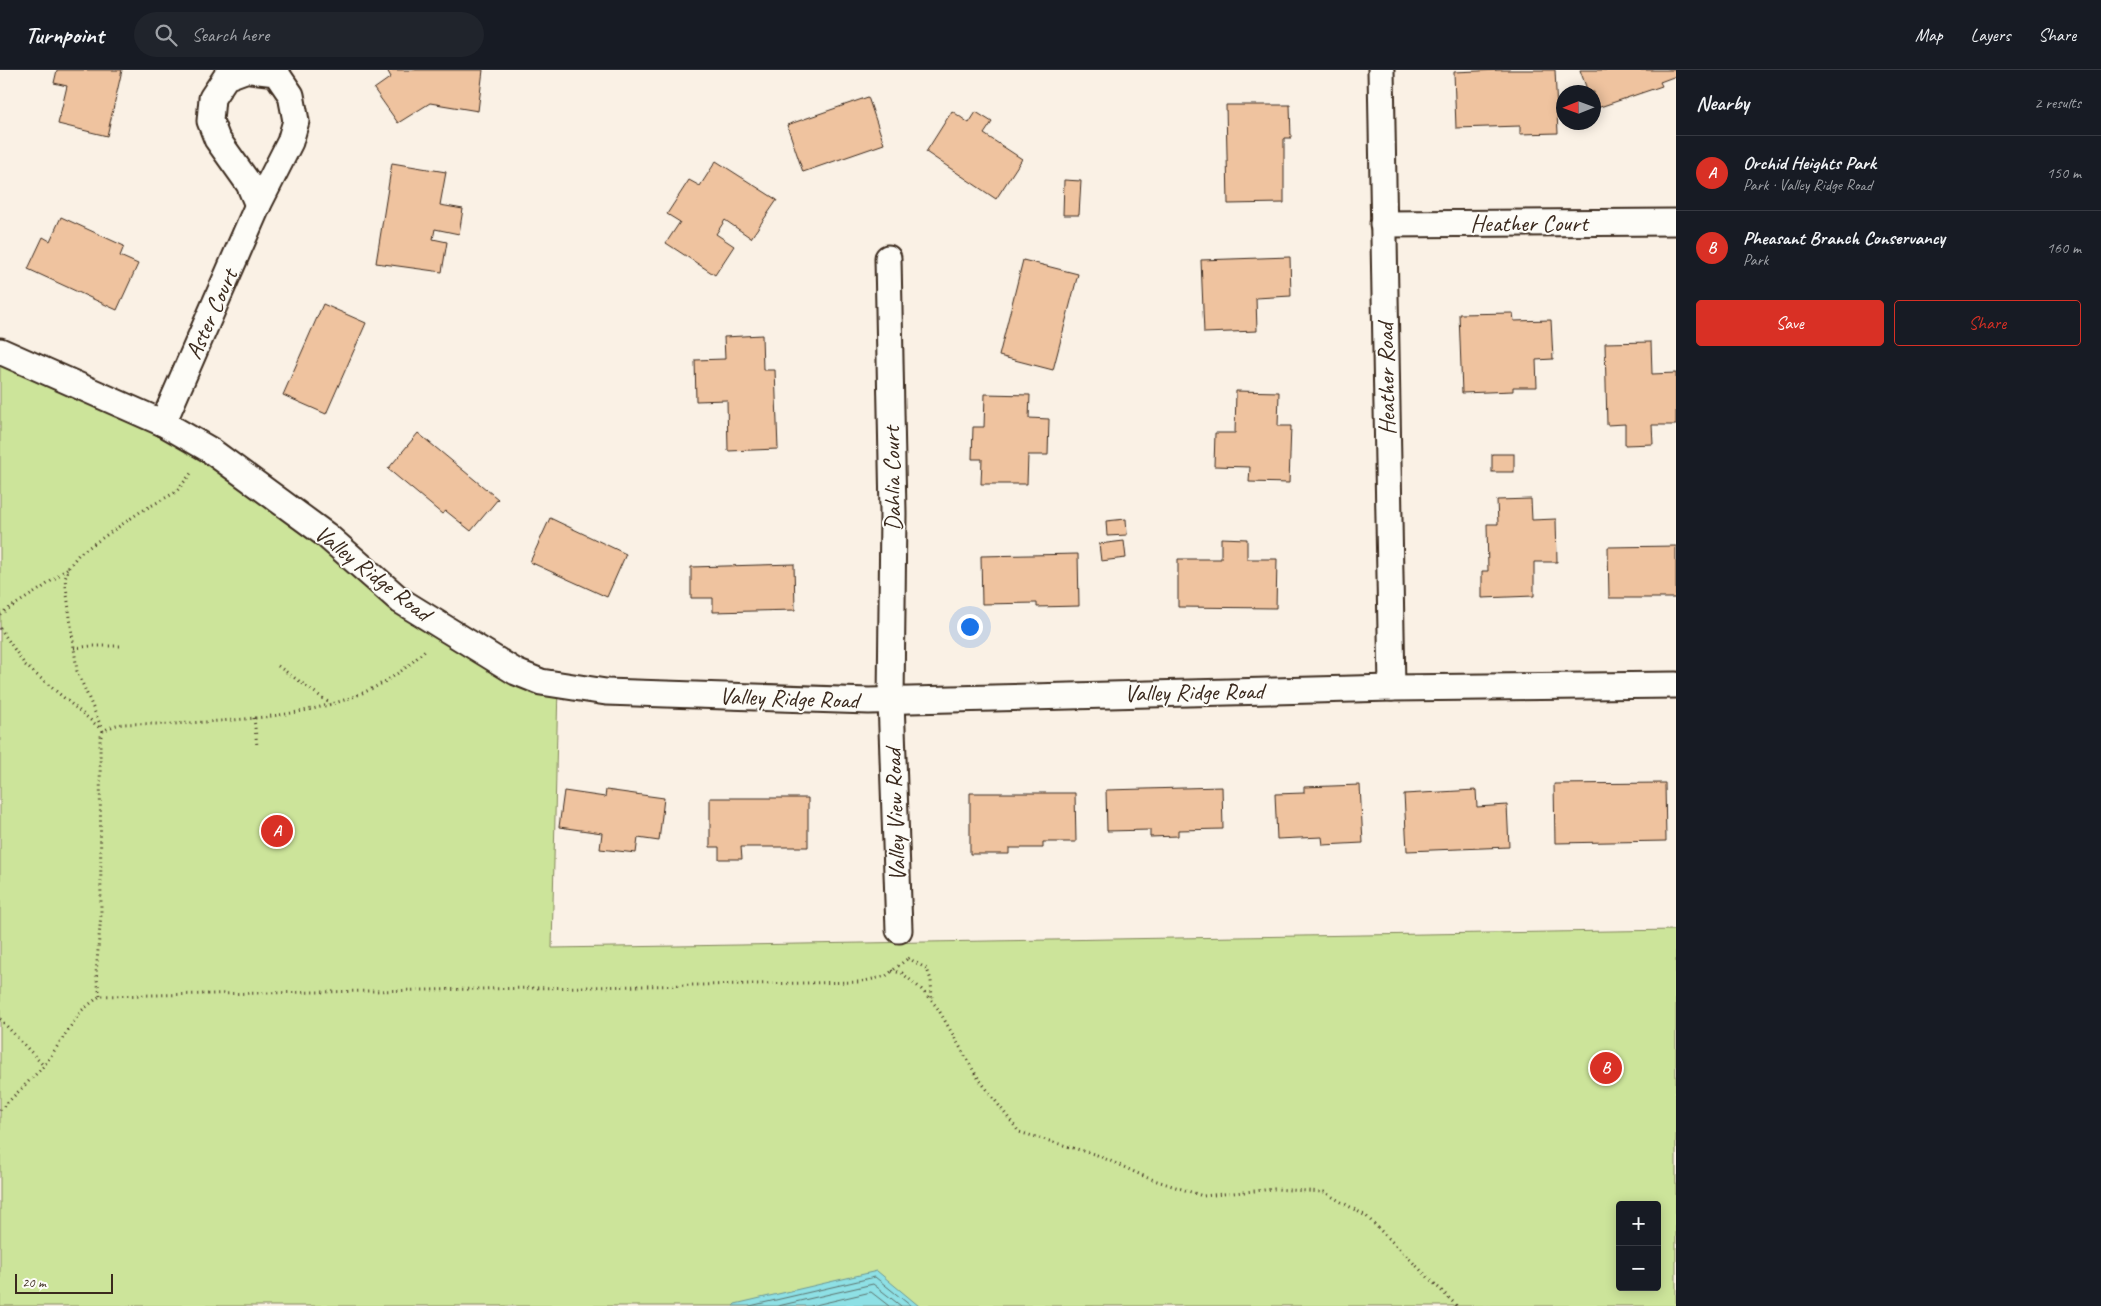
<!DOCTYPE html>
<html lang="en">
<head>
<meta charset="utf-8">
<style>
  body { margin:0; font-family:Caveat,sans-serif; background:#20242c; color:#f1f3f6 }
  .controls { position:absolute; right:15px; bottom:15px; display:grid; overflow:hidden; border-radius:5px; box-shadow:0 2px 12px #0003 }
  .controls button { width:45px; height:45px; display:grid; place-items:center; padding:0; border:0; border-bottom:1px solid #363941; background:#171b24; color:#f1f3f6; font:25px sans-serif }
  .compass { position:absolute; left:1556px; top:15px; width:45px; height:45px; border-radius:50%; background:#171b24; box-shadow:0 2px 12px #0003; rotate:269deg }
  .scale { position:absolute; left:15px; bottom:12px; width:98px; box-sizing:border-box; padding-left:5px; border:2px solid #3b2a1e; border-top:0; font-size:14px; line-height:18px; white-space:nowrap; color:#3b2a1e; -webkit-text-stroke:4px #fdfcf7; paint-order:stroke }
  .you { position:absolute; left:969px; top:556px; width:18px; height:18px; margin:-12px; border:4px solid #fff; border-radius:50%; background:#1a73e8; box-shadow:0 0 0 8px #1a73e833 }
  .badge { display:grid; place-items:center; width:32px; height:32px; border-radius:50%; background:#d93025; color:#fff; font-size:16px; font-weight:700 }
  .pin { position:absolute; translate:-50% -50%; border:2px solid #fff; box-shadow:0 1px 5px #0006 }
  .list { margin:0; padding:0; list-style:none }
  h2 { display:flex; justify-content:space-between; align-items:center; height:65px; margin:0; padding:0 20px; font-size:21px }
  h2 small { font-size:16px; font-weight:400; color:#9ea1a6 }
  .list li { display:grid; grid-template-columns:32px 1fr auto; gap:15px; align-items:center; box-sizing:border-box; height:75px; padding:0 20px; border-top:1px solid #363941 }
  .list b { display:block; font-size:19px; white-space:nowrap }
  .list p { margin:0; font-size:16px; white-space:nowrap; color:#9ea1a6 }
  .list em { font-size:16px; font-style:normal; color:#9ea1a6 }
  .actions { display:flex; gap:10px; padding:15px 20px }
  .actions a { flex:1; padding:11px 0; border:1px solid #d93025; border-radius:5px; text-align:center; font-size:18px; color:#d93025 }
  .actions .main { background:#d93025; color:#fff }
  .icon { flex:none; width:28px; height:28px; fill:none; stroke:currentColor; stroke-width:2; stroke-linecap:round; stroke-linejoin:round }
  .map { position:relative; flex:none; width:1676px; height:1236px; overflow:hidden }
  header { display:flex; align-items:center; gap:30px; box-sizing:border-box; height:70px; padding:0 25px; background:#171b24; border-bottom:1px solid #363941 }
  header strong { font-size:24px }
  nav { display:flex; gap:28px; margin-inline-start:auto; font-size:18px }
  .search { width:350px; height:45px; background:#20242c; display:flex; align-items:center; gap:12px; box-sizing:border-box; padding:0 18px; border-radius:28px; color:#9ea1a6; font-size:19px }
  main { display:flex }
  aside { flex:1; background:#171b24 }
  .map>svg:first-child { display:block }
</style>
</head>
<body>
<header>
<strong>Turnpoint</strong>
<div class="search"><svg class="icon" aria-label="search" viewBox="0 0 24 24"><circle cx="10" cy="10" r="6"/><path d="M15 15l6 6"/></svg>Search here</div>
<nav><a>Map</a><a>Layers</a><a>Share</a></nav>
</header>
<main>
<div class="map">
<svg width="1676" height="1236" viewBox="0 0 1676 1236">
  <rect width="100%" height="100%" fill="#faf1e5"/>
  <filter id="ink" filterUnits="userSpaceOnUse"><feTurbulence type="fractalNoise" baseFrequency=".02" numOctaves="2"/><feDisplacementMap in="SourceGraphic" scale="10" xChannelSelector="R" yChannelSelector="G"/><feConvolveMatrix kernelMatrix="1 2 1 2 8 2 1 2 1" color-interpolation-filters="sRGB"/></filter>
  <g filter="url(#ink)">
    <path fill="#cce49a" stroke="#84875c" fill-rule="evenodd" d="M0,281L163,353L401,531L558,615L552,878L1676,860V1236H0ZM1620,1135H1657V1217H1620Z"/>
    <polygon fill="#8ee0e5" stroke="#6d9795" points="877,1201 919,1236 733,1236 735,1234"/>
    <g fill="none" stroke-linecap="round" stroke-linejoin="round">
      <g stroke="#5c736e" stroke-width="1">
        <polyline points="750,1236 875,1207 911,1236"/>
        <polyline points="778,1236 873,1214 901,1236"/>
        <polyline points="811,1236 871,1222 889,1236"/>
      </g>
    </g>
    <g fill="#efc39f" stroke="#3b2a1e">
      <polygon points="57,0 122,0 107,66 58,54 67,16 54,13"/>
      <polygon points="387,0 483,0 478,41 430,33 398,53 374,19 391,7"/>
      <polygon points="1501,0 1555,0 1558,63 1520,64 1520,56 1456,58 1454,2"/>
      <polygon points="1580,0 1676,0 1676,6 1660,12 1662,16 1594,39 1594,22 1588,22"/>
      <polygon points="868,27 884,74 803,102 787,55"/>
      <polygon points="1226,35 1290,35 1291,68 1284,68 1284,133 1228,134"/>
      <polygon points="952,41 969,53 976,42 992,52 984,64 1022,89 996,129 926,82"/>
      <polygon points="716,91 777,130 751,168 725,150 716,164 734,176 715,205 666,173 680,152 667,144 689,110 700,116"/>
      <polygon points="392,93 446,102 440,135 463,139 459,164 435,159 433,169 447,172 442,202 376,193"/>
      <polygon points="1064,110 1081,111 1079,145 1063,145"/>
      <polygon points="61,147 124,176 120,186 138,194 117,240 28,199 43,167 50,171"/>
      <polygon points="1290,187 1291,226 1256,228 1257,261 1204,263 1201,190"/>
      <polygon points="1023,190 1078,204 1053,300 999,286"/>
      <polygon points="323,234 366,253 326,344 283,325"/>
      <polygon points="1513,243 1514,251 1551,250 1553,289 1536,290 1537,317 1513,317 1513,321 1462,323 1459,244"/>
      <polygon points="762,265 763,300 775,300 778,379 728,381 727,330 696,331 695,290 725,289 724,267"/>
      <polygon points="1651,272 1652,304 1676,303 1676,355 1652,355 1653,374 1625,375 1625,354 1607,355 1605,273"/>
      <polygon points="1236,321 1279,322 1278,356 1291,356 1289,413 1249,412 1250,397 1214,396 1215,363 1235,363"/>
      <polygon points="985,324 1030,325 1029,348 1049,349 1048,385 1028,385 1027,414 981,414 982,389 972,389 973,357 984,357"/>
      <polygon points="418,363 498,429 471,461 446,441 442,444 388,399"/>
      <rect x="1492" y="384" width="22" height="18"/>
      <polygon points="1531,429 1532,450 1556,449 1557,492 1534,492 1534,526 1482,528 1482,501 1488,501 1487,454 1498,454 1497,430"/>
      <polygon points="550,448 626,484 607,527 530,492"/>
      <polygon points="1126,449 1127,465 1107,466 1106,451"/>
      <polygon points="1221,468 1247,469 1247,489 1277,489 1276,538 1178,537 1178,489 1221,489"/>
      <polygon points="1124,471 1126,488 1101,491 1099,474"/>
      <polygon points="1676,476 1676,528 1609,528 1608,477"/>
      <polygon points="1078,484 1079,536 1037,537 1037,533 982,534 981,486"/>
      <polygon points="794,494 795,540 713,542 713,528 691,528 691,497"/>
      <polygon points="1665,713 1666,771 1555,773 1554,714"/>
      <polygon points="1360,715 1363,773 1323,775 1322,767 1277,769 1275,724 1304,723 1304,717"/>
      <polygon points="1222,717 1223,759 1178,760 1178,766 1150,767 1150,760 1107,761 1106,720"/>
      <polygon points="606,720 664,728 659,771 638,768 636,783 600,779 602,763 559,757 564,721 605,727"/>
      <polygon points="1476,720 1477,737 1507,735 1509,777 1407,781 1404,724"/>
      <polygon points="970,723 1075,723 1076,772 1043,772 1043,778 1009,778 1009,784 970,784"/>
      <polygon points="710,728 808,728 808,777 741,777 742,789 719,789 719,777 710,777"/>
    </g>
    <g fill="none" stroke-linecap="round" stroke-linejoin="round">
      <defs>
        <g id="minor">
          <polyline points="245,0 226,7 212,28 210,51 217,69 249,114 258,135"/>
          <polyline points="1381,0 1392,618"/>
          <polyline points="1383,154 1676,152"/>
          <polyline points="888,188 893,443 891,630 899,860"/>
          <polyline points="0,281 163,353 210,380 326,465 401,531 516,602 541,612 606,622 869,631 1392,618 1676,615"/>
          <polyline points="163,353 258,135 290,72 296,51 291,25 276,3 251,0"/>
        </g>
      </defs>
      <use href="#minor" stroke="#3b2a1e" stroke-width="29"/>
      <g stroke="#3b2a1e" stroke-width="3" stroke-dasharray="1 4" stroke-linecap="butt">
        <polyline points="0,544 42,518 68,498"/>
        <polyline points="0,558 25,595 101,659"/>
        <polyline points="74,578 91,576 123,576"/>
        <polyline points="278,596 331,634"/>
        <polyline points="254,648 257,676"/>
        <polyline points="103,661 77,601 65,509 69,497 79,484 140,442 176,422 192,402"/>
        <polyline points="908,888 927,899 931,910 932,930"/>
        <polyline points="892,901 902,903 921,919 937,937 976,1005 1019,1062 1097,1085 1148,1108 1203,1126 1274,1119 1324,1122 1366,1146 1457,1236"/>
        <path d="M100,926L96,904L101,844L100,669L103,661C107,659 112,656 117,655C130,652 158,655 174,654C261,648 361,647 425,580"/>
        <polyline points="0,949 44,996"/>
        <polyline points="0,1040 44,996 81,941 100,926 860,912 886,906 907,889"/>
      </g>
      <use href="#minor" stroke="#fdfcf7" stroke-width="25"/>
    </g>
  </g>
  <g text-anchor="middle" stroke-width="4" stroke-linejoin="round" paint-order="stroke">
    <g font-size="24" fill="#3b2a1e" stroke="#fdfcf7">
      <text x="1529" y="161">Heather Court</text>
      <text transform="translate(211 244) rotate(-66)" y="8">Aster Court</text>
      <text transform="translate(1386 309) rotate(-91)" y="8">Heather Road</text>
      <text transform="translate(892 409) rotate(-91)" y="8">Dahlia Court</text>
      <text transform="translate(373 503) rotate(38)" y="8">Valley Ridge Road</text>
      <text transform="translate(1194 622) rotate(-1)" y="8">Valley Ridge Road</text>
      <text transform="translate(789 628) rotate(2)" y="8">Valley Ridge Road</text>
      <text transform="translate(895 745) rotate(-92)" y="8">Valley View Road</text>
    </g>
  </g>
</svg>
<div class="controls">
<button>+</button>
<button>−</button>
</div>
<svg class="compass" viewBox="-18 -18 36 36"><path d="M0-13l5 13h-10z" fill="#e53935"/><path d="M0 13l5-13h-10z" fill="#9ea1a6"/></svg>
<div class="scale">20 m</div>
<div class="you"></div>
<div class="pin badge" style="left:277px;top:761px">A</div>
<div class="pin badge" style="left:1606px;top:998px">B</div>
</div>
<aside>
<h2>Nearby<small>2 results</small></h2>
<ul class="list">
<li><span class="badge">A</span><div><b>Orchid Heights Park</b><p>Park · Valley Ridge Road</p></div><em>150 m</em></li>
<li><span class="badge">B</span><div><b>Pheasant Branch Conservancy</b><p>Park</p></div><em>160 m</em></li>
</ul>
<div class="actions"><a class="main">Save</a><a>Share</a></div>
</aside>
</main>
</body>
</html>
